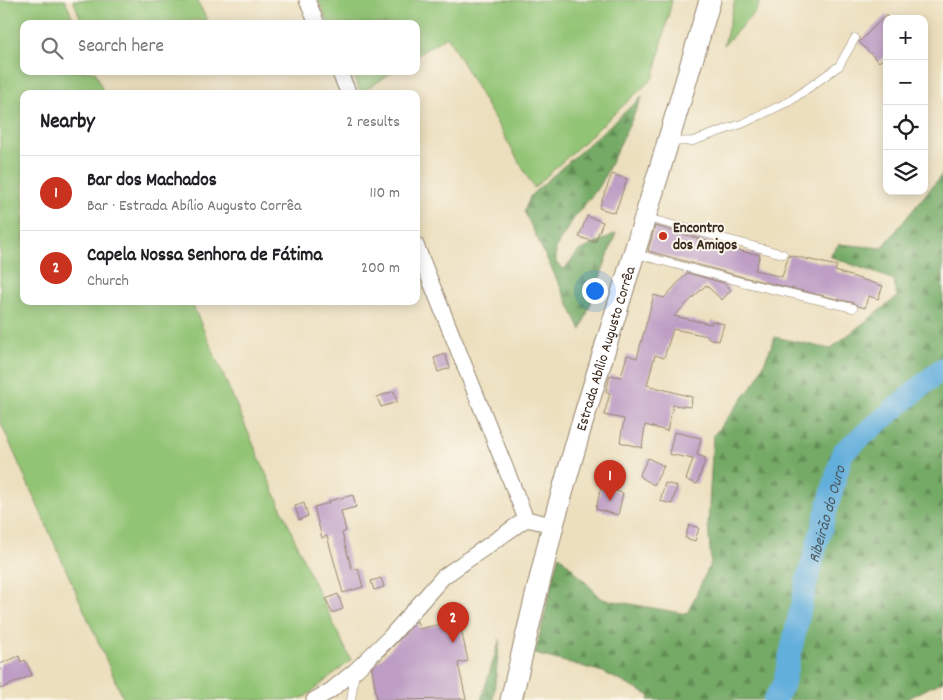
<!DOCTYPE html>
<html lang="en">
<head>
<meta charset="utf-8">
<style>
  body { margin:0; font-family:Dekko,sans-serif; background:#f6f6f6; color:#202124 }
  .controls { position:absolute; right:15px; top:15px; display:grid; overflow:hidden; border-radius:10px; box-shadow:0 2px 12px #0003 }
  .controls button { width:45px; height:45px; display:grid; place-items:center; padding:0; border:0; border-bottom:1px solid #e0e0e0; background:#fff; color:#202124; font:25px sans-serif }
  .you { position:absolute; left:594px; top:290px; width:18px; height:18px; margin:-12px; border:4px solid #fff; border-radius:50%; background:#1a73e8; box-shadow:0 0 0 8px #1a73e833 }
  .badge { display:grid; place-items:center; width:32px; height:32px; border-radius:50%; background:#c8321e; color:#fff; font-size:16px; font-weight:700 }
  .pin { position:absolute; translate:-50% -41px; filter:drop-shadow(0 1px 2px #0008) }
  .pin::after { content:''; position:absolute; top:26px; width:18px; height:15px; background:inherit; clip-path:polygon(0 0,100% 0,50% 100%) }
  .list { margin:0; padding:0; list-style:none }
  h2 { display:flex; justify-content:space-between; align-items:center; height:65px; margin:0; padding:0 20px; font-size:21px }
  h2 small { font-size:16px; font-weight:400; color:#757577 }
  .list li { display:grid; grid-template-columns:32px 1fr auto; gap:15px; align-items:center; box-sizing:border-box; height:75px; padding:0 20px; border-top:1px solid #e0e0e0 }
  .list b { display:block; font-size:19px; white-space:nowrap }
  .list p { margin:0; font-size:16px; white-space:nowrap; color:#757577 }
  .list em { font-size:16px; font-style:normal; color:#757577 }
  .icon { flex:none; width:28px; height:28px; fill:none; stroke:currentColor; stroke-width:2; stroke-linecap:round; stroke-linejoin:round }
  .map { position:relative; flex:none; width:943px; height:700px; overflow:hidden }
  .search { position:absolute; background:#fff; box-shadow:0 2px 12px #0003; left:20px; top:20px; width:400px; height:55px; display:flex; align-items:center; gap:12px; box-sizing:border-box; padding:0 18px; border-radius:10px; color:#757577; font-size:19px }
  .panel { position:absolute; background:#fff; box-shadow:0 2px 12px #0003; left:20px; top:90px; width:400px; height:215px; border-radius:10px }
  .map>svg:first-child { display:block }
</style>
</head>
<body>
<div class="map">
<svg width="943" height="700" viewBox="0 0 943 700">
  <defs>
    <pattern id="forest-firs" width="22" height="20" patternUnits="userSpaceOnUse" patternTransform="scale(1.25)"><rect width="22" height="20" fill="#75aa66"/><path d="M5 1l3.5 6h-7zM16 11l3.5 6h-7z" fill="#618b53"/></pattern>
  </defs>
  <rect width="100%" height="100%" fill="#fbf7ec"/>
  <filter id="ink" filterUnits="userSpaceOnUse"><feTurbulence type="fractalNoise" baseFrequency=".02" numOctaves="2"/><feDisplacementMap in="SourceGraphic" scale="10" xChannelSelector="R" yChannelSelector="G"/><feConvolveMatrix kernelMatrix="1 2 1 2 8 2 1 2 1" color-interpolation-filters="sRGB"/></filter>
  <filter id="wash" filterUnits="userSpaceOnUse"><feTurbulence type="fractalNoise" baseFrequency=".0096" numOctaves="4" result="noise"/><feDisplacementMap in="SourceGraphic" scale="20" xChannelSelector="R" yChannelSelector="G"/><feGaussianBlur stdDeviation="1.12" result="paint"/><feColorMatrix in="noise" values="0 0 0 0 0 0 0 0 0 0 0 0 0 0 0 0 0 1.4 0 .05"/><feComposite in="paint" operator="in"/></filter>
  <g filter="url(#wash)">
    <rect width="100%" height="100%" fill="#ecdfbe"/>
    <g fill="#92c475" stroke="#66774a">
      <polygon points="0,0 65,0 75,24 24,24 24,71 95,71 104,94 24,94 24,301 191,301 312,579 351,660 305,697 295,700 124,700 0,421"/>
      <polygon points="73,0 197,0 207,20 147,24 83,24"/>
      <polygon points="318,0 672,0 654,77 534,188 447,36 416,56 416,24 329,24"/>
      <polygon points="735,0 761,0 755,12 724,45"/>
      <polygon points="351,71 394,71 361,93"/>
    </g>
    <g fill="url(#forest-firs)" stroke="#586a42">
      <polygon points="643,96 601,184 574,218 556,247 556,263 564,269 578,252 616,233 581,330 524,211 531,195"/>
      <polygon points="943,173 943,681 924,690 906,700 649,700 650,696 603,672 535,654 559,555 602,599 687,614 711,562 708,525 713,436 757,380 775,337 830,349 897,297 894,280 829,256 839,244 882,248"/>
      <polygon points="500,639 493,700 481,700"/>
    </g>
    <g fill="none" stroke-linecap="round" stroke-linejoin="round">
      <path stroke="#63afdc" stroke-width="22" id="s1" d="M774,700L783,686L807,580L843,452L943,368"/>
    </g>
    <g id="blocks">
      <g fill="#bd9dc4">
        <polygon points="887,14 887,54 879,62 859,42"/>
        <polygon points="612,174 627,179 615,213 599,208"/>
        <polygon points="587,216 603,222 595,242 579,237"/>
        <polygon points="655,226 741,251 760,255 755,270 782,277 789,255 837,266 835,271 883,286 878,299 868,296 865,308 858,306 854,303 743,277 648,251"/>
        <polygon points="687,273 724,283 731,290 722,300 706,285 674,316 711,324 712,321 724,324 719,341 708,338 708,336 673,329 664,358 655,355 647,385 692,397 691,407 673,405 667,431 645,425 642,448 620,442 624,419 604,415 610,393 606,392 610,375 621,377 627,355 637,358 654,295 664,298"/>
        <polygon points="445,354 450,368 438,372 434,358"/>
        <polygon points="394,391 397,402 381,407 377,397"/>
        <polygon points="674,432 701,438 697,455 706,458 697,484 686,480 693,459 669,454"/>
        <polygon points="648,458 664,466 654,485 639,476"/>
        <polygon points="665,483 677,486 672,504 660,501"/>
        <polygon points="601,487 623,493 618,515 596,509"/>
        <polygon points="353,495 356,507 341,511 346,531 342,533 352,570 358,568 363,587 343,593 327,536 322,538 314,507 329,503 329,501"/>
        <polygon points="304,503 308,516 299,520 295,506"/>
        <polygon points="689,525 699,528 695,541 685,538"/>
        <polygon points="381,578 384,587 374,590 371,581"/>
        <polygon points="338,594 343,609 332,613 326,599"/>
        <polygon points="459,620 468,661 458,663 466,699 377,700 372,668 417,621 419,629"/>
        <polygon points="19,656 21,662 25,660 32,675 0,689 0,664"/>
      </g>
    </g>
  </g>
  <g filter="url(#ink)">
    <use href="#blocks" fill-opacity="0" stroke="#94846e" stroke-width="1"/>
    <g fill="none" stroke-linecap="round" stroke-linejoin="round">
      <defs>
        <g id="lane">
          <polyline points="670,142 693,141 744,123 790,101 839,66 855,38"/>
          <polyline points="647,218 783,254"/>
          <polyline points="636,254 742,282 853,308"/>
          <polyline points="351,700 355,672"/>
        </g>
        <g id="street">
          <polyline points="307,0 317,24"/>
          <polyline points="339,71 349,94"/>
          <polyline points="416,245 526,519"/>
          <polyline points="314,700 330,691 356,670 390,637 443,577 526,519 553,525"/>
        </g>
        <g id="secondary">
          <path id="s2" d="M511,700L553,525L580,430L662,162L710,0"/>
        </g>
      </defs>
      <use href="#lane" stroke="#94846e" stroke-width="9"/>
      <use href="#street" stroke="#94846e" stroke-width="17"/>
      <use href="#secondary" stroke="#94846e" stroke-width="23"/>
      <use href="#lane" stroke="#fff" stroke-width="8"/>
      <use href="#street" stroke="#fff" stroke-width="15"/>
      <use href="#secondary" stroke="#fff" stroke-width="21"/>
    </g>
  </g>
  <circle fill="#c8321e" stroke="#fbf7ec" stroke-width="2" cx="663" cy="236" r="5"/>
  <g text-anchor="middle" stroke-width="4" stroke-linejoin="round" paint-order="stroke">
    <g font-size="15" font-weight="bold" fill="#3b2a1e" stroke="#fbf7ec" text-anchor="start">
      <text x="673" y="232">Encontro<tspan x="673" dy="17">dos Amigos</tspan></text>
    </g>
    <g font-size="15" fill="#3b2a1e" stroke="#fbf7ec">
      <text dy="5" stroke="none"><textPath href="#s2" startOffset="364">Estrada Abílio Augusto Corrêa</textPath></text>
    </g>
    <g font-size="16" font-style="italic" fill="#495960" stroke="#fbf7ec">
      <text dy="6" stroke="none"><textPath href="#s1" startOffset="194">Ribeirão do Ouro</textPath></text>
    </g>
  </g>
</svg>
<div class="controls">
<button>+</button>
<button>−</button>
<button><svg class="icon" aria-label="locate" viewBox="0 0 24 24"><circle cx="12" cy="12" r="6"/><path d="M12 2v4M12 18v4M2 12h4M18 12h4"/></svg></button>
<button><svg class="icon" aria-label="layers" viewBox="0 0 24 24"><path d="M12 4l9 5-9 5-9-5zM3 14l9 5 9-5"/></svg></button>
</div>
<div class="you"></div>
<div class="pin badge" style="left:610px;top:501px">1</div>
<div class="pin badge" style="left:453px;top:643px">2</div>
<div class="search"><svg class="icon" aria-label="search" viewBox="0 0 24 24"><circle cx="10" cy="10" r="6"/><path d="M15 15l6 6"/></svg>Search here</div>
<section class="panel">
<h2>Nearby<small>2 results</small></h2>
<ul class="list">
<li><span class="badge">1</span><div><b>Bar dos Machados</b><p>Bar · Estrada Abílio Augusto Corrêa</p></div><em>110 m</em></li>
<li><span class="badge">2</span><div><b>Capela Nossa Senhora de Fátima</b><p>Church</p></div><em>200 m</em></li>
</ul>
</section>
</div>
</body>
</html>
